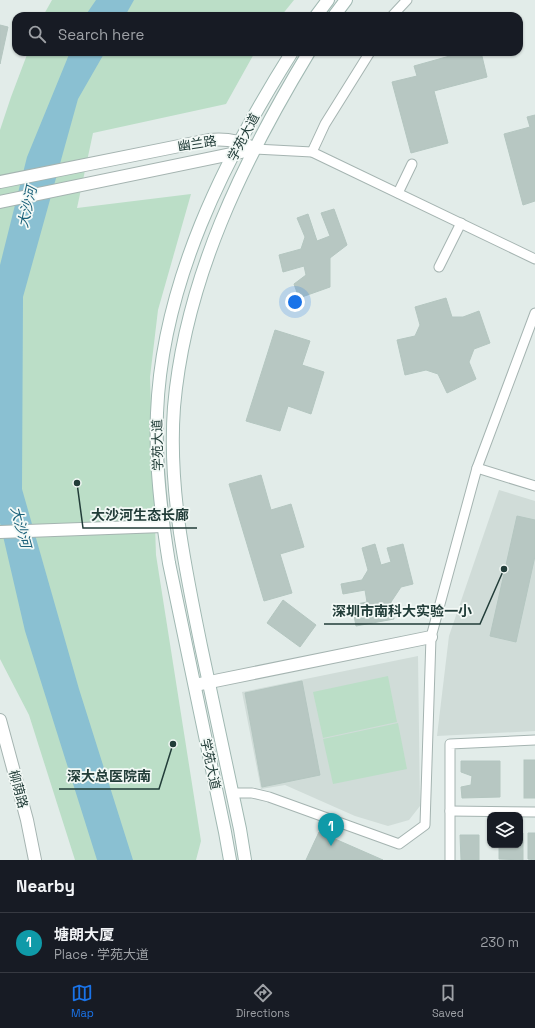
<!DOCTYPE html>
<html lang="en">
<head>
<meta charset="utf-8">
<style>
  body { margin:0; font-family:"Space Grotesk","Noto Sans SC",sans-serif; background:#20242c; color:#f1f3f6 }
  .controls { position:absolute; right:12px; bottom:12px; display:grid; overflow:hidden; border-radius:8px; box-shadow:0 1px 3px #0004 }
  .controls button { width:36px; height:36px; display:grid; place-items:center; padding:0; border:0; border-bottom:1px solid #363941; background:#171b24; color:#f1f3f6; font:20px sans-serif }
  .you { position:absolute; left:295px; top:302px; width:14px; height:14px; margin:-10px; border:3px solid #fff; border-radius:50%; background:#1a73e8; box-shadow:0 0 0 6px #1a73e833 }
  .badge { display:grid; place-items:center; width:26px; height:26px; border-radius:50%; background:#1a73e8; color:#fff; font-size:13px; font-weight:700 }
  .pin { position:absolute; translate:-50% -33px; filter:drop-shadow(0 1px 2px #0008) }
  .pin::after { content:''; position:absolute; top:21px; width:14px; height:12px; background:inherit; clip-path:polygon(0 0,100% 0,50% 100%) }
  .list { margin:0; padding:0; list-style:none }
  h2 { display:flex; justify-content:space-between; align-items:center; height:52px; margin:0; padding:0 16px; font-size:17px }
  h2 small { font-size:13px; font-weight:400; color:#9ea1a6 }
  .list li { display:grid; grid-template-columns:26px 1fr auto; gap:12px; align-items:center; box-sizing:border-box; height:60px; padding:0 16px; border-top:1px solid #363941 }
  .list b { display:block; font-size:15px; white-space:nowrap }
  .list p { margin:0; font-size:13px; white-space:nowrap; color:#9ea1a6 }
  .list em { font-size:13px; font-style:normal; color:#9ea1a6 }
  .icon { flex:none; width:22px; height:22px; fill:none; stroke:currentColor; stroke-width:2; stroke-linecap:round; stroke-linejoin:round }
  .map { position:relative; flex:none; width:535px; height:860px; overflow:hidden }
  .search { position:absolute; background:#171b24; box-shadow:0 1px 3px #0004; left:12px; right:12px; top:12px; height:44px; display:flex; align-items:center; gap:10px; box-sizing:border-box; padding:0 14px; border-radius:12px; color:#9ea1a6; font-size:15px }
  .sheet { height:112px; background:#171b24 }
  nav { display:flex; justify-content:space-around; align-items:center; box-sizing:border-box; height:56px; border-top:1px solid #363941; background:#171b24; font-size:11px; color:#9ea1a6 }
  nav a { display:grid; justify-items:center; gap:2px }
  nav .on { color:#1a73e8 }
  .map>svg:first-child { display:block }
</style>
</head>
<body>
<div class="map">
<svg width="535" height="860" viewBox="0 0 535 860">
  <rect width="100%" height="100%" fill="#e2ece9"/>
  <g fill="#d0dcd8">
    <polygon points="499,490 535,501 535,731 437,736 449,636"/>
    <polygon points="418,656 420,806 409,820 388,826 355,816 285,785 261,789 242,692"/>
  </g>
  <g fill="#bbdec7">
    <polygon points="52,0 294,0 281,16 43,16"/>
    <polygon points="28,52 255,52 226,104 93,133 77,208 191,194 158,310 150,377 156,555 201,841 196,860 75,860 29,715 0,659 0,130 11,97"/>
    <polygon points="388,676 397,722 323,738 313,692"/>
    <polygon points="398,723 407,769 333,784 323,739"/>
  </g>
  <g fill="#8ac0d2">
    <polygon points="96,0 134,0 125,16 85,16"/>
    <polygon points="70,52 105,52 78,99 23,297 22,489 79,689 133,860 97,860 25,631 0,523 0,265 27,157"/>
  </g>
  <g fill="#b7c7c2" stroke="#b4c6c0">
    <polygon points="0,25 8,27 0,64"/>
    <polygon points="464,52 481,52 487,77 434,91 448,143 411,153 392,82 417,76 414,66"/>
    <polygon points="535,115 535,201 523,205 504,134 530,127 527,117"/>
    <polygon points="334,209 347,245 330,258 330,287 299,298 294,284 306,275 304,266 283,272 279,255 301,249 305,237 297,218 308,214 317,241 330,236 321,213"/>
    <polygon points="446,298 452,317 463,317 479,311 490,343 474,349 469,362 476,379 447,393 438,374 426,370 405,375 397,340 415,336 420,325 415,307"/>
    <polygon points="275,330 310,341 302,365 324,372 311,414 288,406 280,431 246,421"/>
    <polygon points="261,475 271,510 291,504 304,547 280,554 292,593 264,601 229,484"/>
    <polygon points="517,516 535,520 535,556 516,642 490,636"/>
    <polygon points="375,544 381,565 391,562 387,548 403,544 413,584 401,587 391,602 394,619 356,626 352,605 367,602 365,590 343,594 341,584 362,580 368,570 362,548"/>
    <polygon points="283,600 316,625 300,647 267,623"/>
    <polygon points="302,681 320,775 262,787 245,693"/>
    <rect x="524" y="760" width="11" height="38"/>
    <polygon points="461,761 500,761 500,797 462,798 461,787 471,785 472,776 461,772"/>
    <polygon points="319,832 383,860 306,860"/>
    <polygon points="520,833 523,833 523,860 499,859 499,845 520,845"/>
    <polygon points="528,833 535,833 535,860 528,859"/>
    <polygon points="460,835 479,835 479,860 461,860"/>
  </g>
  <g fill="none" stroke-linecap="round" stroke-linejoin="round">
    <defs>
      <g id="service">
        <polyline points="392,16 407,0"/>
        <polyline points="255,149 312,152 535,259"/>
        <polyline points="312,152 325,124 370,52"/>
        <polyline points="398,193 412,164"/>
        <polyline points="439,267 461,223"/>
        <polyline points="477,468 535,486"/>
        <polyline points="232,793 252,793 269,797 399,844 425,825 431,637 477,468 535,313"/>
        <polyline points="450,811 535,812"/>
        <polyline points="450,860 450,744 535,740"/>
      </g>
      <g id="minor">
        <polyline points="0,532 163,526"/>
        <polyline points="195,685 431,637"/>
        <polyline points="0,720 27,820 35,860"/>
      </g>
      <g id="tertiary">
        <path d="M0,182L209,140C226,138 241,141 255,149"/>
        <polyline points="0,202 255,149"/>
      </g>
      <g id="secondary">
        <polyline points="316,16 328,0"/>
        <polyline points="334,16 346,0"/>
        <path d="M230,860L225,832L169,563C161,513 155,464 157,413C162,283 224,160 292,52"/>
        <path d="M245,860L240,829C227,768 214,707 201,646C185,567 168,488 174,407C185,279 243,161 309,52"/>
      </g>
    </defs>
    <use href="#service" stroke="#a5b4b1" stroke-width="11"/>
    <use href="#minor" stroke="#a5b4b1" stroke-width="14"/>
    <use href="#tertiary" stroke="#a5b4b1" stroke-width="14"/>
    <use href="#secondary" stroke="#a0b8b2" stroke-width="14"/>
    <use href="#service" stroke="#fff" stroke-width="9"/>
    <use href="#minor" stroke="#fff" stroke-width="12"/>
    <use href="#tertiary" stroke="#fff" stroke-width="12"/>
    <use href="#secondary" stroke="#fff" stroke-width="12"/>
  </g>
  <g text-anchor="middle" stroke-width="3.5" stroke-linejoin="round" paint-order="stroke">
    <g font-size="13" fill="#223d39" stroke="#f3f9f6">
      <text transform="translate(243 137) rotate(-62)" y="5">学苑大道</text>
      <text transform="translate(197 143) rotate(-9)" y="5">幽兰路</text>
      <text transform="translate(157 445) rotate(-91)" y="5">学苑大道</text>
      <text transform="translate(211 764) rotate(78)" y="5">学苑大道</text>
      <text transform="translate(19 789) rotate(75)" y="5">柳荫路</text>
    </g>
    <g font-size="14" font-style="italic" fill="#1b617a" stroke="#f3f9f6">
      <text transform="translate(27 207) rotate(-77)" y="5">大沙河</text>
      <text transform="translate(21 527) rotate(75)" y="5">大沙河</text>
    </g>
  </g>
  <path fill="none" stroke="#223d39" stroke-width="1.5" d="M77 483L83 528H197M504 569L480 624H324M173 744L159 789H59"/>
  <g fill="#223d39" stroke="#f3f9f6" stroke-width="1.5">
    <circle cx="77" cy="483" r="4"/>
    <circle cx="504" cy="569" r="4"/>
    <circle cx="173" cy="744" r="4"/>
  </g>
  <g font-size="14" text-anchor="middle" font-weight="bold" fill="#223d39" stroke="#f3f9f6" stroke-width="3.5" stroke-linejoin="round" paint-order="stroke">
    <text x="140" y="520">大沙河生态长廊</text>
    <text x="402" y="616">深圳市南科大实验一小</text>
    <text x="109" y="781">深大总医院南</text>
  </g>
</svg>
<div class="controls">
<button><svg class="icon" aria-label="layers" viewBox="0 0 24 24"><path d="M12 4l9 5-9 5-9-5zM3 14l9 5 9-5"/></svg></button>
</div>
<div class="you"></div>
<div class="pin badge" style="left:331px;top:846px;background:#0f9aa8">1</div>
<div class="search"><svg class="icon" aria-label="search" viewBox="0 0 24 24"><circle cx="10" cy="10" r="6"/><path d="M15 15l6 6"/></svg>Search here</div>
</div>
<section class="sheet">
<h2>Nearby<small></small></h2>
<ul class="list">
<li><span class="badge" style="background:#0f9aa8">1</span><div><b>塘朗大厦</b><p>Place · 学苑大道</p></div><em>230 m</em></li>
</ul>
</section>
<nav>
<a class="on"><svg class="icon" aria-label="map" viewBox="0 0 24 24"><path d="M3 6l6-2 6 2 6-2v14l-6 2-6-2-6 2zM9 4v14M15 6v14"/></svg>Map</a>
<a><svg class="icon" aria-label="directions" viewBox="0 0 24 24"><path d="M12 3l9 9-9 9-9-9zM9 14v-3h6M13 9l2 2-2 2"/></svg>Directions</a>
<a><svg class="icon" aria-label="saved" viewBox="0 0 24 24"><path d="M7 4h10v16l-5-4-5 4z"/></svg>Saved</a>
</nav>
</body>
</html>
